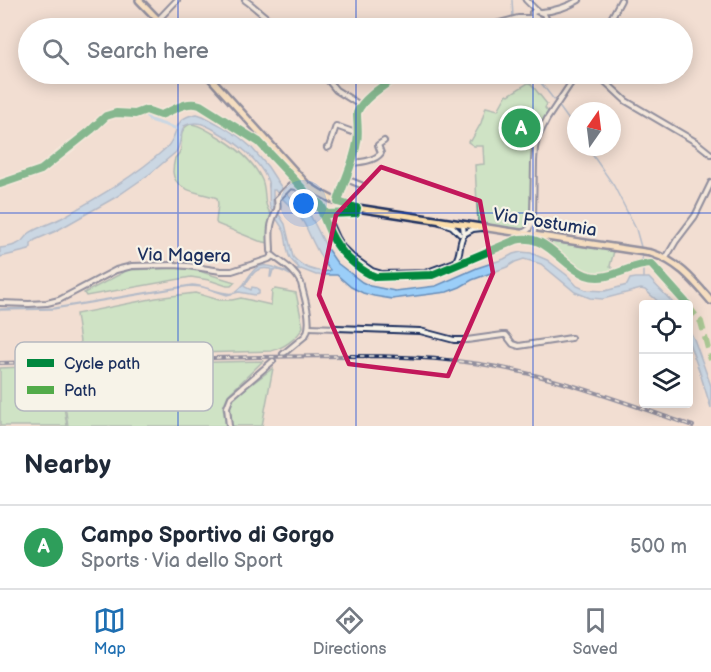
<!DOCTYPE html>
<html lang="en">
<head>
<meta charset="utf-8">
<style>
  body { margin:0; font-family:"Balsamiq Sans",sans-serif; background:#f6f6f7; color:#1f2937 }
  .controls { position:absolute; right:18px; bottom:18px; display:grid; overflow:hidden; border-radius:6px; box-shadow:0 3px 15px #0003 }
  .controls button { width:54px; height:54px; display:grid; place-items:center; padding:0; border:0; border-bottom:2px solid #e0e1e3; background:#fff; color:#1f2937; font:30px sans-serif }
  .compass { position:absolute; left:567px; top:102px; width:54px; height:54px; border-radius:50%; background:#fff; box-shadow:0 3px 15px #0003; rotate:14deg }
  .you { position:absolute; left:304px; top:204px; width:21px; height:21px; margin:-15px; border:4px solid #fff; border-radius:50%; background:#1a73e8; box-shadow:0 0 0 9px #1a73e833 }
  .badge { display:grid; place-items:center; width:39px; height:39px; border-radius:50%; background:#1f6fb2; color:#fff; font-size:20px; font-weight:700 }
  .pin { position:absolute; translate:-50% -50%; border:3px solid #fff; box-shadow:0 2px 6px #0006 }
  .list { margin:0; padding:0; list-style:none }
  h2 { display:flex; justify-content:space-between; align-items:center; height:78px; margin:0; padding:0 24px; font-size:26px }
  h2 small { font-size:20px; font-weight:400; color:#747a83 }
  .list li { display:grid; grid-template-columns:39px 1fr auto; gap:18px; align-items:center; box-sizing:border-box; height:84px; padding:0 24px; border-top:2px solid #e0e1e3 }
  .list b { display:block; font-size:22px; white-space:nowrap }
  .list p { margin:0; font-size:20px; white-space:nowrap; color:#747a83 }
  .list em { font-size:20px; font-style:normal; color:#747a83 }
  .icon { flex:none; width:33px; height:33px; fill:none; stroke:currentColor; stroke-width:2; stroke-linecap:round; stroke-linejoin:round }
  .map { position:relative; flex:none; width:711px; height:426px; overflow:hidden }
  .search { position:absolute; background:#fff; box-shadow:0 3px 15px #0003; left:18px; right:18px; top:18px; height:66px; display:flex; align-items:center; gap:15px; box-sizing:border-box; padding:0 21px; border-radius:33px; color:#747a83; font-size:22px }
  .sheet { height:162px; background:#fff }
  nav { display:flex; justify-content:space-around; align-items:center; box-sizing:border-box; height:84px; border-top:2px solid #e0e1e3; background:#fff; font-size:16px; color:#747a83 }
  nav a { display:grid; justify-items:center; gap:3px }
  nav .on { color:#1f6fb2 }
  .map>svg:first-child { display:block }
</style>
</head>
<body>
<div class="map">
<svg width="711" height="426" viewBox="0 0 711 426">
  <rect width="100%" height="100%" fill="#f2ded2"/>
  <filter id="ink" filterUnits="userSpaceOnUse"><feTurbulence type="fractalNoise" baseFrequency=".0167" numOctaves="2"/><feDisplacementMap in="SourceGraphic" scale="12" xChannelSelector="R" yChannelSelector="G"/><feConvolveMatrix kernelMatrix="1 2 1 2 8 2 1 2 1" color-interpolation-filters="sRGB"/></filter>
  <g filter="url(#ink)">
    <g fill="#a4e9b5" stroke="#608c8a" stroke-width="1.5">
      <polygon points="528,83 531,84 547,104 545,108 549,113 538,132 533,149 530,220 525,228 520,229 478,223 475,165 484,164 483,146 474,146 468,142 469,140 471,141 481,123 486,107 498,110 507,94 509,95"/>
      <path d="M190,124C198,124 205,129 212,133C232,144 252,158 262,180C267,192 262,205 272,215L270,225L269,243L259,241L217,224L216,222L218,204L217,198C204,193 174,192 173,172C173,168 174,162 175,158C189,146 173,133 190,124Z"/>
      <path d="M537,240L614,251L610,266L614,270L620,272C614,274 608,277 602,277C579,279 554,253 537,240Z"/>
      <polygon points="176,268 198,270 205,273 235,282 231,286 227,286 209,280 191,277 86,296 84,293 128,270"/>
      <path d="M275,289L296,293L303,327C297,339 283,348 271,351L82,356L76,314L156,298L195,293L219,300H232L241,298L271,305L272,291Z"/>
      <polygon points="263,361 228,395 223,407 226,426 68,426 59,363 86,365"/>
      <polygon points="48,366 56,366 58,369 67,426 0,426 0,368"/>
      <polygon points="273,368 262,426 231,426 229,409 233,398"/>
    </g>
    <g fill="#9bcef8" stroke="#688eba" stroke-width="1.5" fill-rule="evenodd">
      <path d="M197,114L203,116L224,127L238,136L251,147L268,167L283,190L310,215L328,250L337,263L362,282L370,286L395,291L436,286L477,268L504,259L513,254L521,252L531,253L547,260L568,276L577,286L586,290L605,291L627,285L630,279L636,278H649L674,304H661L645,290L641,289L603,299L590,298L575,292L541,264L524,259L515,262L507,267L472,280L460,287L447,292L392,299L374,296L363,293L351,287L337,275H316L301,269L290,275C284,272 279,269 273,270L271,277H270L271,269C255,266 253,274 244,286L245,287L251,290L252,287L257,288L259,291V294L255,295L239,292L227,295L203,287L190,286L53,309L0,310V309L55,308L192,285C204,285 223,296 233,293C238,291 240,288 244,284C247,279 251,273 255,269C265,261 281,270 291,274L299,268C297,265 292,262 290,258C286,250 287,239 284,231C280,223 273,215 270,207C268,198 271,188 267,179C258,159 236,142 218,132C206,125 197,119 184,126C180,135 181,145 176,152L151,173L116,197L56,231L35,240L31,244V247L29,250L0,257V248C8,247 16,246 22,241C22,241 27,235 28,234C39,226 54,223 65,216C100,196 135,176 165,149C181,135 170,118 197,114ZM273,190H275C284,202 300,213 306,227C313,242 319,257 330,270L329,271C315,273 302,267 293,257L285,224L273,205Z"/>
      <polygon points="688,328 694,339 711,386 711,408 699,370 689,343"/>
    </g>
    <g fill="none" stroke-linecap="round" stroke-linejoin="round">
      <g stroke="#688eba" stroke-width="1.5">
        <polyline points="512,0 513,17"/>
        <polyline points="514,21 515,28"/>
        <polyline points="534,74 555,101"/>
        <polyline points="558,105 576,130"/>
        <polyline points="587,147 614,186 636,229 641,247"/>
        <polyline points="642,257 643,264"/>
        <polyline points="643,267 643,278"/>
      </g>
      <g stroke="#9bcef8" stroke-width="3">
        <polyline points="144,113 150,120 178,129"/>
        <polyline points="0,182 41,168 78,138 105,114 116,111 131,111 143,109"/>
      </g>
      <polyline stroke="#c7bbbb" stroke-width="4" stroke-dasharray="4 2" stroke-linecap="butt" points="273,361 283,354"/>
      <defs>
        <g id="minor">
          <path d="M245,0C258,9 268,21 282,28"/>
          <polyline points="526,0 536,10"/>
          <polyline points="533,12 537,11 544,14 549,25"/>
          <path d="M541,12C555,11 566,8 579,0"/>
          <polyline points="532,13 533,16 542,20 552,28"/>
          <polyline points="158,20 177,0"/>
          <polyline points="480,28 518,18 536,18"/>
          <polyline points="606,28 621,0"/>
          <polyline points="323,74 336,90 360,105"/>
          <polyline points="597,74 626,101 696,142 711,154"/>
          <polyline points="327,148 329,147 336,126 358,134"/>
          <path d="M352,163C361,162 375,161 381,153L378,145L384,141"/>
          <polyline points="346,179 361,185"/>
          <path d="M338,202C343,182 354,163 357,142C359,133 357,123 357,113C362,98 388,83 401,74"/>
          <polyline points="440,222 452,226 460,234"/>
          <polyline points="523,233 529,229 533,217"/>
          <polyline points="464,234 473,229 482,228"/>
          <polyline points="533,235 535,228 533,217 534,161 535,148 537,139 547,119 577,74"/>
          <path d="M271,251C271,242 269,231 272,222C275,210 279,213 277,199L290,186L297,187L321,205L336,238L342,247L352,257L372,271L382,274L425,273L455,262C462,254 458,242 464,235L463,225"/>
          <path d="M272,255C283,264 294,269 301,283C304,297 314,324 305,336L283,354"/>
          <polyline points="666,258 676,241 695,216 711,183"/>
          <polyline points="0,303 29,304 47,303 59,300 116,270 132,266 174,265 188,266 221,271 232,271 269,259 273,256"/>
          <polyline points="309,327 420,331 454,340 467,340 503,335 506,335 513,344 519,346 571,338"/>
          <polyline points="229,426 227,407 231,397 273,361"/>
        </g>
        <g id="major">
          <polyline points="139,0 166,28"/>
          <path d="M207,74L307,185C323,196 338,204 357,208L651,253C679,262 693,280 711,301"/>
        </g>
      </defs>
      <use href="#minor" stroke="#1b2f5e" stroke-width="8"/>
      <use href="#major" stroke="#1b2f5e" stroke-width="10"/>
      <use href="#minor" stroke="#f7f3e8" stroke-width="4"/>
      <use href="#major" stroke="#fbddab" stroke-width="5"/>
      <defs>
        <path id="rail" d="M0,363C86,361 172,359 258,357C332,356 406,353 480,364C553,375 623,402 693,426"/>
      </defs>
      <use href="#rail" stroke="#1b2f5e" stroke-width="4"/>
      <use href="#rail" stroke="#f7f3e8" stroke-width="1.5" stroke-dasharray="4.5" stroke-linecap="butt"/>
      <polyline stroke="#52ab49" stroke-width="6" stroke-dasharray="12 6" stroke-linecap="butt" points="688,306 701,322 711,360"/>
      <defs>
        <g id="cycleway">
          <path d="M0,184L41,170L91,130L106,116L116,113L135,114L146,110L160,115C174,111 184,100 200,105L259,142L304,190V192L321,205L326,214L356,213L357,208L338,202C343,182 354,163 357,142C359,133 357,123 357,113C362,98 388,83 401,74"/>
          <path d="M319,205C328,229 334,248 356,265C362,270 368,274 376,277L432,275L516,240C546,232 561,266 586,275C609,283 629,264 651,264L687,304"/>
        </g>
      </defs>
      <use href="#cycleway" stroke="#f7f3e8" stroke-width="11"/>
      <use href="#cycleway" stroke="#00873e" stroke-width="8"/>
    </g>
  </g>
  <path d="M0 0H711V426H0ZM381,167L480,201L493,273L448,376L349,364L319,295L336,215Z" fill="#f2ded2" fill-opacity=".55" fill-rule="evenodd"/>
  <path fill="none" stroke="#c2185b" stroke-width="4.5" stroke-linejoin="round" d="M381,167L480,201L493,273L448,376L349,364L319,295L336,215Z"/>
  <path fill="none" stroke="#1d4ed8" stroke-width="1.5" stroke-opacity="0.55" d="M178,0V28M356,0V28M533,0V28M178,74V426M356,74V426M533,74V426M0,213H711"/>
  <g text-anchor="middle" stroke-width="4.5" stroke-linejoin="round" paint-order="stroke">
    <g font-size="18" fill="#1b2f5e" stroke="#f7f3e8">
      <text transform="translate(545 222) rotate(9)" y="6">Via Postumia</text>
      <text transform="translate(184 255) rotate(1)" y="6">Via Magera</text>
    </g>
  </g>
  <rect x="15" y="342" width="198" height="69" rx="9" fill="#f7f3e8" stroke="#b5b8bf" stroke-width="1.5"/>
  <rect x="27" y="359" width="27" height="8" fill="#00873e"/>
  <rect x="27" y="386" width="27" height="8" fill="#52ab49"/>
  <g font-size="16" fill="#1b2f5e">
    <text x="64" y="369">Cycle path</text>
    <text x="64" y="396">Path</text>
  </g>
</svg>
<div class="controls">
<button><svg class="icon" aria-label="locate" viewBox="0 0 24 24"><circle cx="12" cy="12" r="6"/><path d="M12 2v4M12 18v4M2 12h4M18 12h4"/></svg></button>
<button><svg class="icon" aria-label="layers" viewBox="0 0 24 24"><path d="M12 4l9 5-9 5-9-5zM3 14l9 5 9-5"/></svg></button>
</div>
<svg class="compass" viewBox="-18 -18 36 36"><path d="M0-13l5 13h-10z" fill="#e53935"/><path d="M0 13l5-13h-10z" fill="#747a83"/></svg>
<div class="you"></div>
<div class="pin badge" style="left:521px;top:128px;background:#2e9e5b">A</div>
<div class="search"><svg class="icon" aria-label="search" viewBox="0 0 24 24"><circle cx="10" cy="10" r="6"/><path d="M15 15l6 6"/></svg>Search here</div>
</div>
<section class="sheet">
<h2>Nearby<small></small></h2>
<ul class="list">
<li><span class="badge" style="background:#2e9e5b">A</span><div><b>Campo Sportivo di Gorgo</b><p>Sports · Via dello Sport</p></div><em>500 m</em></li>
</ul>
</section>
<nav>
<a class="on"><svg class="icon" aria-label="map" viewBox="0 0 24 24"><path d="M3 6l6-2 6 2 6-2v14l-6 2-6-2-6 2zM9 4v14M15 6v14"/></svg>Map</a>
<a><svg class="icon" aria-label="directions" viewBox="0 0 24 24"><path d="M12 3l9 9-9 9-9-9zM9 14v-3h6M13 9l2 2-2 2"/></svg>Directions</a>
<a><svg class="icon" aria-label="saved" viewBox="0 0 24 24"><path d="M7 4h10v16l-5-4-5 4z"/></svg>Saved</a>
</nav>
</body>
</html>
